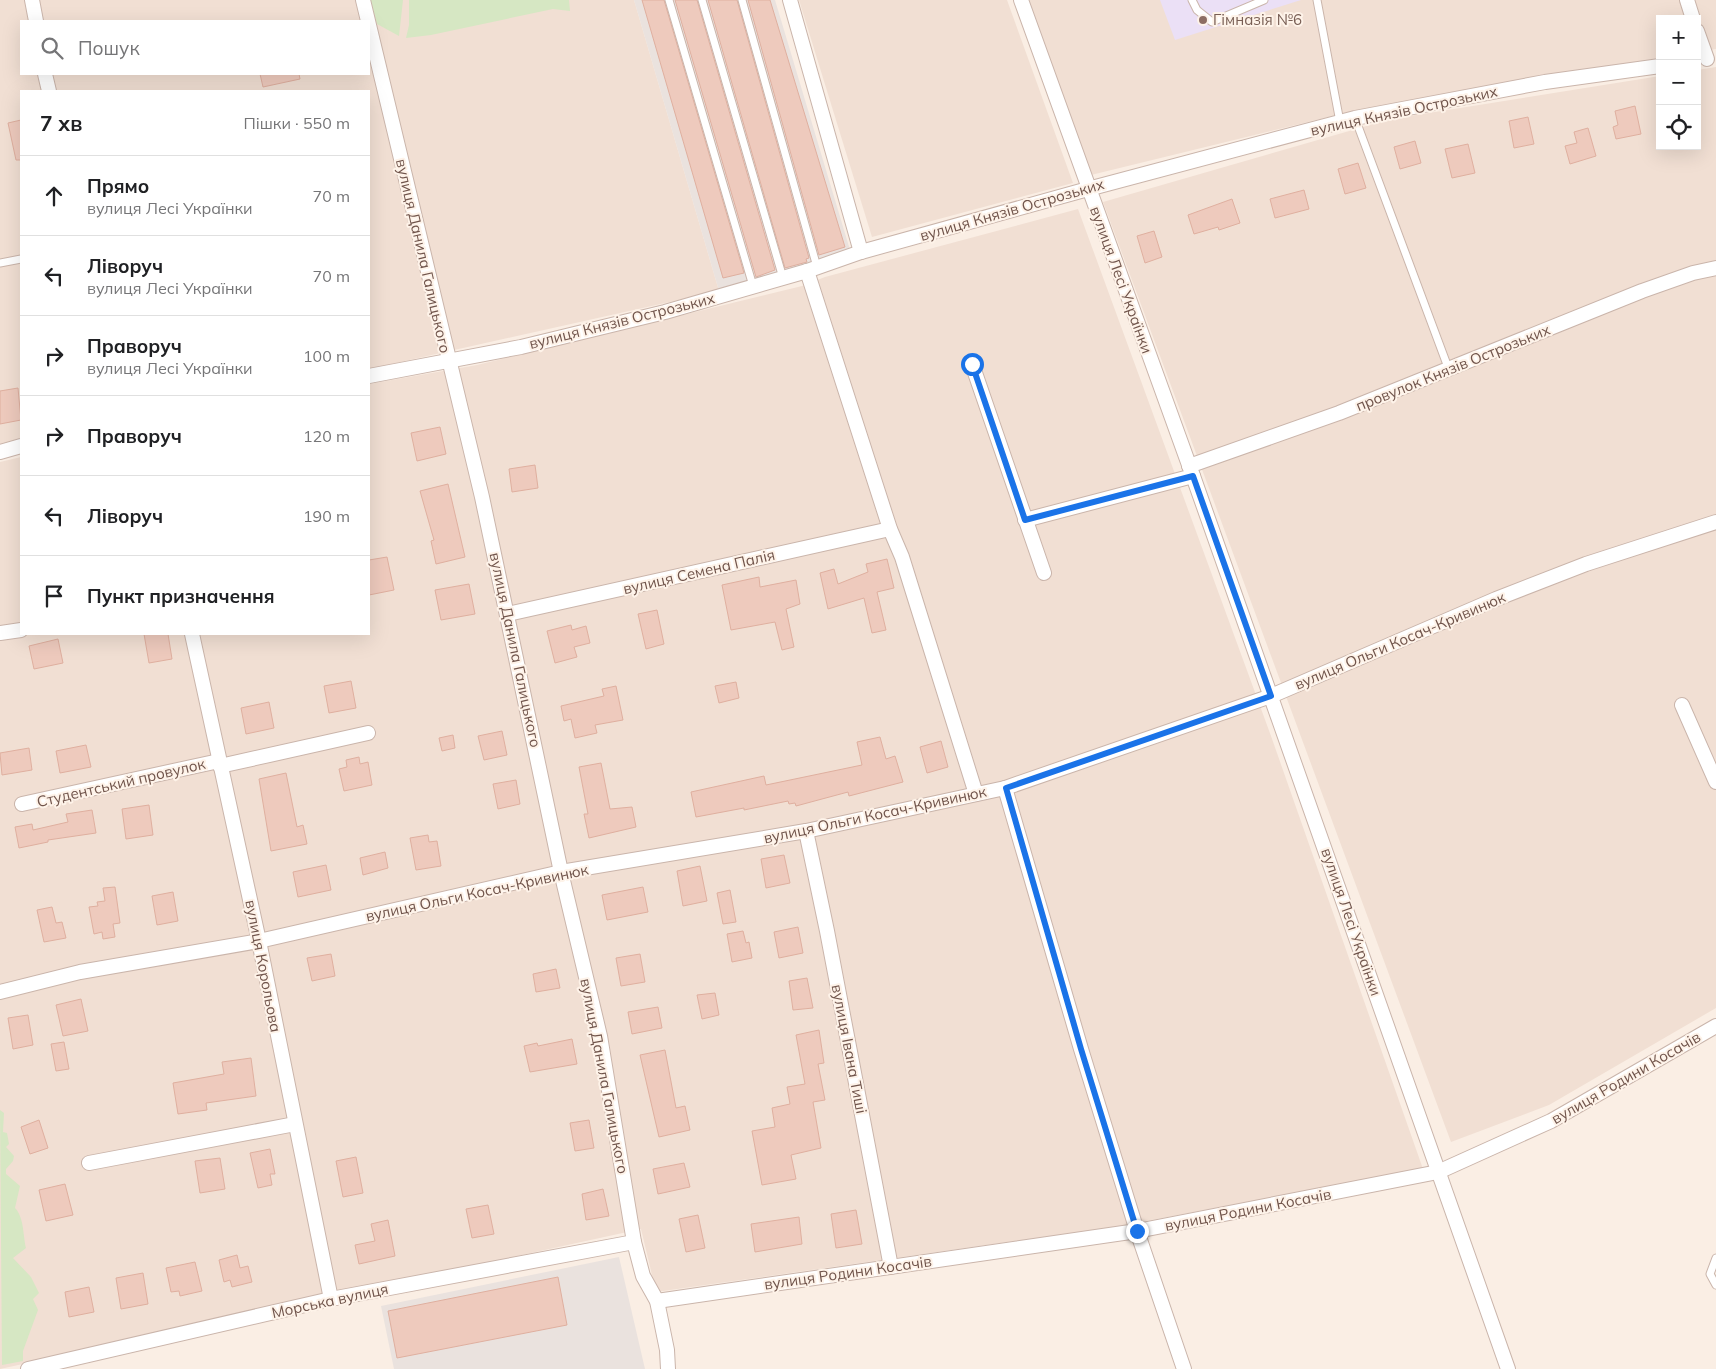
<!DOCTYPE html>
<html lang="uk">
<head>
<meta charset="utf-8">
<style>
  body { margin:0; font-family:Mulish,sans-serif; background:#f2f2f2; color:#202124 }
  .controls { position:absolute; right:15px; top:15px; display:grid; overflow:hidden; border-radius:0px; box-shadow:0 5px 20px #0002 }
  .controls button { width:45px; height:45px; display:grid; place-items:center; padding:0; border:0; border-bottom:1px solid #e0e0e0; background:#fff; color:#202124; font:25px sans-serif }
  .stop { position:absolute; width:15px; height:15px; margin:-11px; border:4px solid #1a73e8; border-radius:50%; background:#fff }
  .stop.end { background:#1a73e8; border-color:#fff; box-shadow:0 1px 5px #0008 }
  .list { margin:0; padding:0; list-style:none }
  h2 { display:flex; justify-content:space-between; align-items:center; height:65px; margin:0; padding:0 20px; font-size:21px }
  h2 small { font-size:16px; font-weight:400; color:#757577 }
  .list li { display:grid; grid-template-columns:32px 1fr auto; gap:15px; align-items:center; box-sizing:border-box; height:80px; padding:0 20px; border-top:1px solid #e0e0e0 }
  .list b { display:block; font-size:19px; white-space:nowrap }
  .list p { margin:0; font-size:16px; white-space:nowrap; color:#757577 }
  .list em { font-size:16px; font-style:normal; color:#757577 }
  .icon { flex:none; width:28px; height:28px; fill:none; stroke:currentColor; stroke-width:2; stroke-linecap:round; stroke-linejoin:round }
  .map { position:relative; flex:none; width:1716px; height:1369px; overflow:hidden }
  .search { position:absolute; background:#fff; box-shadow:0 5px 20px #0002; left:20px; top:20px; width:350px; height:55px; display:flex; align-items:center; gap:12px; box-sizing:border-box; padding:0 18px; border-radius:0px; color:#757577; font-size:19px }
  .panel { position:absolute; background:#fff; box-shadow:0 5px 20px #0002; left:20px; top:90px; width:350px; height:545px; border-radius:0px }
  .map>svg:first-child { display:block }
</style>
</head>
<body>
<div class="map">
<svg width="1716" height="1369" viewBox="0 0 1716 1369">
  <rect width="100%" height="100%" fill="#faeee4"/>
  <g fill="#f1dfd3" fill-rule="evenodd">
    <path d="M0,0H634L719,291L369,369V91H21V445L0,450ZM21,21H369V74H21Z"/>
    <polygon points="799,0 1007,0 1073,183 872,237"/>
    <polygon points="1029,0 1716,0 1716,49 1697,52 1697,19 1660,19 1660,59 1357,110 1091,175"/>
    <polygon points="1716,67 1716,1008 1549,1105 1451,1142 1103,202 1391,119 1660,76 1660,146 1697,146 1697,70"/>
    <polygon points="1078,209 1271,736 1423,1169 1114,1227 656,1292 641,1229 0,1369 0,462 21,457 21,634 369,634 369,384 477,365 802,286 825,277"/>
  </g>
  <g fill="#eae2de">
    <polygon points="634,0 775,0 850,250 719,291"/>
    <polygon points="619,1257 645,1369 394,1369 381,1306"/>
  </g>
  <polygon fill="#ebe0f6" points="1160,0 1301,0 1175,40"/>
  <g fill="#d6e7c3">
    <polygon points="370,0 403,0 399,36 377,24"/>
    <polygon points="409,0 569,0 570,11 553,9 431,35 406,38 409,25"/>
    <path d="M0,1110L4,1113L3,1132L7,1133L9,1144L6,1147L14,1156L13,1161L6,1169V1174L20,1186L15,1208C24,1217 23,1235 26,1248L13,1258L31,1277L39,1293L33,1299L38,1310L23,1351V1361L2,1365Z"/>
  </g>
  <g fill="#eecabd" stroke="#dfaf9f">
    <polygon points="642,0 664,0 744,273 723,278"/>
    <polygon points="675,0 697,0 775,270 756,277"/>
    <polygon points="708,0 737,0 809,258 806,259 807,262 785,268"/>
    <polygon points="748,0 770,0 845,247 819,255"/>
    <polygon points="260,74 299,74 300,79 263,87"/>
    <polygon points="1635,106 1641,134 1616,139 1613,127 1618,125 1615,111"/>
    <polygon points="1528,117 1534,144 1514,148 1509,121"/>
    <polygon points="21,120 21,160 16,160 8,123"/>
    <polygon points="1588,128 1596,156 1570,164 1565,146 1577,143 1574,132"/>
    <polygon points="1415,141 1421,163 1400,169 1394,147"/>
    <polygon points="1468,144 1475,173 1452,178 1445,149"/>
    <polygon points="1358,163 1366,188 1345,194 1338,169"/>
    <polygon points="1304,190 1309,209 1275,218 1270,199"/>
    <polygon points="1232,199 1240,223 1219,230 1218,227 1194,234 1188,215"/>
    <polygon points="1154,231 1162,257 1145,263 1137,236"/>
    <polygon points="18,388 21,420 0,424 0,391"/>
    <polygon points="440,427 446,454 417,461 411,433"/>
    <polygon points="535,465 538,488 512,492 509,469"/>
    <polygon points="448,484 465,557 436,564 431,541 434,540 420,491"/>
    <polygon points="387,557 394,590 369,595 369,560"/>
    <polygon points="887,559 894,588 877,592 886,630 872,633 864,598 828,609 820,573 834,569 838,584 868,572 866,564"/>
    <polygon points="759,577 760,587 796,580 800,604 786,609 794,647 782,650 775,622 731,630 722,585"/>
    <polygon points="469,584 475,614 441,620 435,590"/>
    <polygon points="657,610 664,644 646,649 638,614"/>
    <polygon points="571,625 572,630 586,626 590,643 574,647 577,657 555,663 547,631"/>
    <polygon points="144,634 168,634 172,659 149,663"/>
    <polygon points="58,639 63,663 34,669 29,646"/>
    <polygon points="351,681 356,708 329,713 324,686"/>
    <polygon points="736,682 739,698 719,703 715,686"/>
    <polygon points="616,686 623,720 595,725 597,733 575,738 571,719 564,721 561,706 604,696 602,689"/>
    <polygon points="269,702 274,728 246,734 241,708"/>
    <polygon points="502,731 507,755 484,760 478,736"/>
    <polygon points="453,735 455,748 442,751 439,738"/>
    <polygon points="880,737 886,759 895,756 903,782 849,796 848,792 796,806 795,803 789,804 788,801 744,810 744,808 696,817 691,792 764,776 766,785 862,765 857,742"/>
    <polygon points="941,741 948,767 927,773 920,747"/>
    <polygon points="86,745 91,767 60,773 56,751"/>
    <polygon points="29,748 32,770 2,775 0,753"/>
    <polygon points="359,757 360,764 368,762 372,785 344,791 339,769 347,767 346,760"/>
    <polygon points="601,763 610,809 632,807 636,827 589,838 584,814 588,814 579,767"/>
    <polygon points="286,773 297,827 303,825 307,844 271,851 259,779"/>
    <polygon points="516,780 520,804 498,809 493,784"/>
    <polygon points="149,805 153,835 126,839 122,809"/>
    <polygon points="92,810 96,833 48,840 48,842 19,848 15,827 32,824 33,830 68,822 66,814"/>
    <polygon points="428,835 429,842 437,841 441,866 416,870 410,838"/>
    <polygon points="385,852 388,868 363,875 360,858"/>
    <polygon points="784,855 790,883 766,888 761,859"/>
    <polygon points="326,865 331,890 298,897 293,872"/>
    <polygon points="700,866 707,901 683,906 677,871"/>
    <polygon points="115,887 120,923 113,924 115,937 103,939 102,932 94,934 89,907 98,906 97,902 105,901 103,888"/>
    <polygon points="643,887 648,912 607,920 602,895"/>
    <polygon points="730,890 736,922 723,924 717,893"/>
    <polygon points="173,892 178,921 157,925 152,896"/>
    <polygon points="52,907 56,923 62,922 66,938 44,942 37,910"/>
    <polygon points="798,927 803,953 779,958 774,932"/>
    <polygon points="743,931 746,943 749,942 752,958 732,962 727,934"/>
    <polygon points="331,954 335,976 312,981 307,958"/>
    <polygon points="640,954 645,982 621,986 616,958"/>
    <polygon points="556,969 560,988 536,992 533,974"/>
    <polygon points="807,978 813,1008 793,1010 789,981"/>
    <polygon points="715,993 719,1015 702,1019 697,995"/>
    <polygon points="81,999 88,1031 63,1036 56,1005"/>
    <polygon points="658,1007 662,1028 632,1034 628,1012"/>
    <polygon points="28,1015 33,1045 13,1049 8,1018"/>
    <polygon points="819,1030 824,1063 818,1064 825,1100 813,1102 821,1148 791,1155 796,1179 762,1185 752,1131 775,1127 772,1108 790,1104 787,1087 805,1084 796,1035"/>
    <polygon points="572,1039 577,1064 530,1072 524,1046 537,1043 538,1046"/>
    <polygon points="64,1042 69,1069 56,1071 51,1044"/>
    <polygon points="665,1050 676,1108 685,1106 690,1130 659,1137 640,1055"/>
    <polygon points="251,1058 256,1096 206,1103 207,1110 178,1114 173,1083 224,1074 222,1062"/>
    <polygon points="39,1120 48,1148 30,1154 21,1127"/>
    <polygon points="589,1120 594,1148 575,1151 570,1123"/>
    <polygon points="270,1149 275,1174 270,1174 272,1185 258,1188 250,1153"/>
    <polygon points="356,1157 363,1193 343,1197 336,1161"/>
    <polygon points="220,1158 225,1189 200,1193 195,1161"/>
    <polygon points="684,1163 690,1187 658,1194 653,1169"/>
    <polygon points="65,1184 73,1215 46,1221 39,1190"/>
    <polygon points="603,1189 609,1216 586,1220 582,1194"/>
    <polygon points="488,1205 494,1234 472,1238 466,1209"/>
    <polygon points="856,1210 862,1244 836,1248 831,1214"/>
    <polygon points="698,1215 705,1248 686,1252 679,1219"/>
    <polygon points="799,1217 802,1244 755,1252 751,1224"/>
    <polygon points="388,1220 395,1256 359,1264 355,1245 375,1241 371,1224"/>
    <polygon points="237,1255 240,1268 248,1266 252,1282 232,1287 230,1280 224,1282 219,1260"/>
    <polygon points="195,1262 202,1291 180,1296 179,1291 171,1292 166,1268"/>
    <polygon points="143,1273 148,1304 121,1309 116,1278"/>
    <polygon points="558,1277 567,1325 397,1358 388,1311"/>
    <polygon points="89,1287 94,1312 69,1317 65,1292"/>
  </g>
  <g fill="none" stroke-linecap="round" stroke-linejoin="round">
    <defs>
      <g id="lane">
        <polyline points="669,0 753,286"/>
        <polyline points="702,0 783,278"/>
        <polyline points="742,0 817,267"/>
        <polyline points="1192,0 1197,10 1212,22 1264,0"/>
        <polyline points="1317,0 1340,122"/>
        <polyline points="1355,118 1449,370"/>
        <polyline points="0,263 21,259"/>
        <polyline points="1716,1258 1710,1274 1716,1285"/>
      </g>
      <g id="street">
        <polyline points="32,0 36,21"/>
        <polyline points="363,0 482,497 561,872 600,1036 634,1242 643,1276 657,1301 667,1350 668,1369"/>
        <polyline points="790,0 861,252"/>
        <polyline points="1021,0 1193,476 1508,1369"/>
        <polyline points="1687,0 1693,19"/>
        <polyline points="1697,31 1707,59"/>
        <polyline points="45,74 49,91"/>
        <polyline points="807,271 890,529 902,557 976,794"/>
        <polyline points="972,364 1044,573"/>
        <polyline points="369,376 521,347 665,312 807,271 861,252 1088,189 1355,118 1545,82 1660,66"/>
        <polyline points="0,452 21,446"/>
        <polyline points="1189,466 1339,413 1642,291 1693,273 1716,268"/>
        <polyline points="1025,520 1193,476"/>
        <polyline points="508,614 890,529"/>
        <polyline points="0,633 21,630"/>
        <polyline points="192,634 259,941 331,1299"/>
        <polyline points="1682,705 1716,782"/>
        <polyline points="220,766 368,733"/>
        <polyline points="1005,788 1081,1049 1137,1231 1184,1369"/>
        <polyline points="22,804 219,761"/>
        <polyline points="806,831 827,931 891,1267"/>
        <polyline points="0,992 80,972 259,941 561,872 806,831 1005,788 1271,696 1496,599 1586,564 1716,522"/>
        <polyline points="89,1163 295,1124"/>
        <polyline points="657,1301 1137,1231 1438,1172 1551,1121 1716,1026"/>
        <polyline points="28,1369 331,1299 634,1242"/>
      </g>
    </defs>
    <use href="#lane" stroke="#cab5ab" stroke-width="9"/>
    <use href="#street" stroke="#cab5ab" stroke-width="16"/>
    <use href="#lane" stroke="#fff" stroke-width="7"/>
    <use href="#street" stroke="#fff" stroke-width="14"/>
  </g>
  <g fill="none" stroke-linecap="round" stroke-linejoin="round">
    <polyline stroke="#1a73e8" stroke-width="6" points="972,364 1025,520 1193,476 1271,696 1006,788 1081,1049 1137,1231"/>
  </g>
  <circle fill="#8d6e63" stroke="#fef3e9" stroke-width="2" cx="1203" cy="20" r="5"/>
  <g text-anchor="middle" stroke-width="4" stroke-linejoin="round" paint-order="stroke">
    <g font-size="15" fill="#785e54" stroke="#fef3e9" text-anchor="start">
      <text x="1213" y="25">Гімназія №6</text>
    </g>
    <g font-size="15" fill="#70544b" stroke="#fef3e9">
      <text transform="translate(1404 111) rotate(-12)" y="5">вулиця Князів Острозьких</text>
      <text transform="translate(1012 210) rotate(-16)" y="5">вулиця Князів Острозьких</text>
      <text transform="translate(423 256) rotate(77)" y="5">вулиця Данила Галицького</text>
      <text transform="translate(1121 280) rotate(70)" y="5">вулиця Лесі Українки</text>
      <text transform="translate(622 321) rotate(-14)" y="5">вулиця Князів Острозьких</text>
      <text transform="translate(1453 368) rotate(-22)" y="5">провулок Князів Острозьких</text>
      <text transform="translate(699 572) rotate(-13)" y="5">вулиця Семена Палія</text>
      <text transform="translate(1400 641) rotate(-23)" y="5">вулиця Ольги Косач-Кривинюк</text>
      <text transform="translate(515 650) rotate(78)" y="5">вулиця Данила Галицького</text>
      <text transform="translate(121 783) rotate(-13)" y="5">Студентський провулок</text>
      <text transform="translate(875 815) rotate(-12)" y="5">вулиця Ольги Косач-Кривинюк</text>
      <text transform="translate(477 893) rotate(-12)" y="5">вулиця Ольги Косач-Кривинюк</text>
      <text transform="translate(1351 922) rotate(71)" y="5">вулиця Лесі Українки</text>
      <text transform="translate(263 966) rotate(79)" y="5">вулиця Корольова</text>
      <text transform="translate(849 1049) rotate(79)" y="5">вулиця Івана Тиші</text>
      <text transform="translate(604 1076) rotate(79)" y="5">вулиця Данила Галицького</text>
      <text transform="translate(1626 1078) rotate(-30)" y="5">вулиця Родини Косачів</text>
      <text transform="translate(1248 1210) rotate(-11)" y="5">вулиця Родини Косачів</text>
      <text transform="translate(848 1273) rotate(-8)" y="5">вулиця Родини Косачів</text>
      <text transform="translate(330 1301) rotate(-12)" y="5">Морська вулиця</text>
    </g>
  </g>
</svg>
<div class="controls">
<button>+</button>
<button>−</button>
<button><svg class="icon" aria-label="locate" viewBox="0 0 24 24"><circle cx="12" cy="12" r="6"/><path d="M12 2v4M12 18v4M2 12h4M18 12h4"/></svg></button>
</div>
<div class="stop" style="left:972px;top:364px"></div>
<div class="stop end" style="left:1137px;top:1231px"></div>
<div class="search"><svg class="icon" aria-label="search" viewBox="0 0 24 24"><circle cx="10" cy="10" r="6"/><path d="M15 15l6 6"/></svg>Пошук</div>
<section class="panel">
<h2>7 хв<small>Пішки · 550 m</small></h2>
<ul class="list">
<li><svg class="icon" aria-label="ahead" viewBox="0 0 24 24"><path d="M12 20V5M6 11l6-6 6 6"/></svg><div><b>Прямо</b><p>вулиця Лесі Українки</p></div><em>70 m</em></li>
<li><svg class="icon" aria-label="left" viewBox="0 0 24 24"><path d="M17 20v-9H6M10 6l-5 5 5 5"/></svg><div><b>Ліворуч</b><p>вулиця Лесі Українки</p></div><em>70 m</em></li>
<li><svg class="icon" aria-label="right" viewBox="0 0 24 24"><path d="M7 20v-9h11M14 6l5 5-5 5"/></svg><div><b>Праворуч</b><p>вулиця Лесі Українки</p></div><em>100 m</em></li>
<li><svg class="icon" aria-label="right" viewBox="0 0 24 24"><path d="M7 20v-9h11M14 6l5 5-5 5"/></svg><div><b>Праворуч</b></div><em>120 m</em></li>
<li><svg class="icon" aria-label="left" viewBox="0 0 24 24"><path d="M17 20v-9H6M10 6l-5 5 5 5"/></svg><div><b>Ліворуч</b></div><em>190 m</em></li>
<li><svg class="icon" aria-label="arrive" viewBox="0 0 24 24"><path d="M6 21V4h12l-3 4 3 4H6"/></svg><div><b>Пункт призначення</b></div></li>
</ul>
</section>
</div>
</body>
</html>
